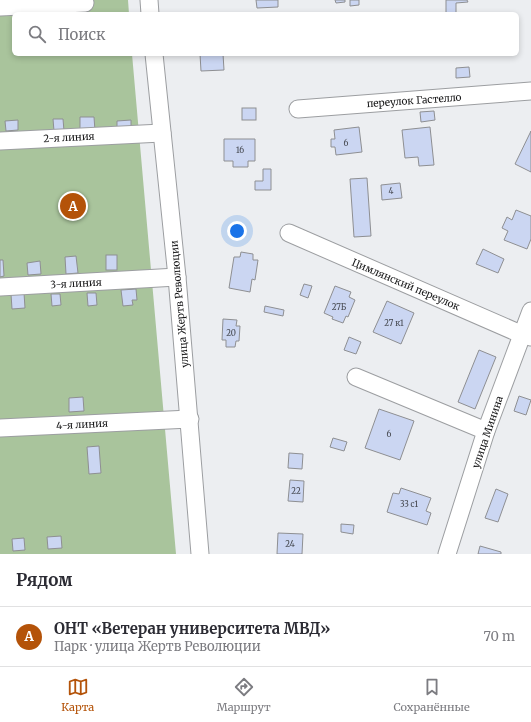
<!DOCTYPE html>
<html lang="ru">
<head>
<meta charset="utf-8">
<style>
  body { margin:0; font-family:Merriweather,serif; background:#f2f2f3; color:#2b2b33 }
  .you { position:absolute; left:237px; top:231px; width:14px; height:14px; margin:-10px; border:3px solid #fff; border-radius:50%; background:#1a73e8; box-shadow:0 0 0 6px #1a73e833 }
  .badge { display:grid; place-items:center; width:26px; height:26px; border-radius:50%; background:#b45309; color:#fff; font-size:13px; font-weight:700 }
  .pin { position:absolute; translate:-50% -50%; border:2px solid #fff; box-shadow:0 1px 4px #0006 }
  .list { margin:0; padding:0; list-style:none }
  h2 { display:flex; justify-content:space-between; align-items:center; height:52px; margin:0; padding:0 16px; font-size:17px }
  h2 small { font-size:13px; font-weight:400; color:#7c7c81 }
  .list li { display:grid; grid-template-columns:26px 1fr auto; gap:12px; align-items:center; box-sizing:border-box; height:60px; padding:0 16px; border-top:1px solid #e1e1e2 }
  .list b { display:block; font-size:15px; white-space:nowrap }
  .list p { margin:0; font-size:13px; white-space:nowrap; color:#7c7c81 }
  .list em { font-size:13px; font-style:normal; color:#7c7c81 }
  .icon { flex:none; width:22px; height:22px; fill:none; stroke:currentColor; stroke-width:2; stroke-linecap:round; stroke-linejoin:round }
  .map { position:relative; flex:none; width:531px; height:554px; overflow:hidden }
  .search { position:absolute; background:#fff; box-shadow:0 2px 6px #0003; left:12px; right:12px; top:12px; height:44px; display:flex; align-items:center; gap:10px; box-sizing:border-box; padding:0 14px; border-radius:6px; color:#7c7c81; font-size:15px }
  .sheet { height:112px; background:#fff }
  nav { display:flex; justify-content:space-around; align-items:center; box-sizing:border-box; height:56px; border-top:1px solid #e1e1e2; background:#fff; font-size:11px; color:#7c7c81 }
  nav a { display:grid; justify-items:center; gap:2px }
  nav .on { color:#b45309 }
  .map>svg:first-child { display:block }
</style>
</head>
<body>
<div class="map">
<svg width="531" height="554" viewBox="0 0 531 554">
  <rect width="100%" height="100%" fill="#eceef1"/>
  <polygon fill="#a9c49c" points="0,0 128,0 129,14 14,14 14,54 132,54 176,554 0,554"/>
  <g fill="#cbd6f2" stroke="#8e8f92">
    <polygon points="256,0 278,0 278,7 257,8"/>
    <polygon points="335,0 345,0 345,2 336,3"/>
    <polygon points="350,0 359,0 359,5 350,6"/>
    <polygon points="446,0 467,0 468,2 456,3 456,14 446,14"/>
    <polygon points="200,54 223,54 224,70 201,71"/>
    <polygon points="469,67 470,77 456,78 456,68"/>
    <rect x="242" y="108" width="14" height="12"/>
    <polygon points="434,111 435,120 421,122 420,112"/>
    <polygon points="80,117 94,117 95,131 80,131"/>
    <polygon points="53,119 63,119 64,131 54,131"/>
    <polygon points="18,120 18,130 6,131 5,121"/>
    <polygon points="131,120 131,130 117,131 117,121"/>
    <polygon points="359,127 362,152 336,155 335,147 331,147 331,139 335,139 334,130"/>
    <polygon points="430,127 434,165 419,166 418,157 405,158 402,130"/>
    <polygon points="531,131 531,172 515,164"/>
    <polygon points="224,139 255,139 255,161 248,161 248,167 233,167 233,161 224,161"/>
    <polygon points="263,169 271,169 271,190 255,190 255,181 263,181"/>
    <polygon points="367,178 371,236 354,237 350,179"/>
    <polygon points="400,183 402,198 382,200 381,185"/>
    <polygon points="516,210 531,216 531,239 527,249 504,240 508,231 502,228 507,217 512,220"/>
    <polygon points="483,249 504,259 498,273 476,264"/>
    <polygon points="241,252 253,254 253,260 258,260 255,280 252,279 250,292 229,288 234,257 240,257"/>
    <rect x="106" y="255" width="11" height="15"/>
    <polygon points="76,256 78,273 66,274 65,257"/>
    <polygon points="0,260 3,260 4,276 0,277"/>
    <polygon points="40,261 41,274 28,275 27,263"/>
    <polygon points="304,284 312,286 308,298 300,295"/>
    <polygon points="335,286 351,292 349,297 355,300 348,317 346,316 343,323 332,319 333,317 324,313"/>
    <polygon points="136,289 137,300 132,300 133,305 123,306 121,290"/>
    <polygon points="24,293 25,308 12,309 11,294"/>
    <polygon points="87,293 96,293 97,305 88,306"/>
    <polygon points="51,294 60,294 61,305 52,306"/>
    <polygon points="387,301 414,313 401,344 373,332"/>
    <polygon points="265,306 284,310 283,316 264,312"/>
    <polygon points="223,319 237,320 236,326 240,326 239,341 236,341 235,347 226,347 226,340 222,340"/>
    <polygon points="349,337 361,342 356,354 344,350"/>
    <polygon points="479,350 496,357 475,409 458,402"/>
    <polygon points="519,396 531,400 526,415 514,411"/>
    <polygon points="83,397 84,411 69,412 69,398"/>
    <polygon points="379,409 414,421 400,460 365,448"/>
    <polygon points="333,438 347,442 344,451 330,447"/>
    <polygon points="99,446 101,473 89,474 87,447"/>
    <polygon points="289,453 303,454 302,469 288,468"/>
    <polygon points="290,480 304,481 303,502 288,501"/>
    <polygon points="401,488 431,498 426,511 431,513 427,525 387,512 393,493 399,494"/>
    <polygon points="496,489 508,494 498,522 485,518"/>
    <polygon points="341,524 354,525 353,534 341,532"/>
    <polygon points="278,533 303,534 302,554 277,554"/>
    <polygon points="61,536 62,548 48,549 47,537"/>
    <polygon points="24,538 25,550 13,551 12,539"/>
    <polygon points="480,546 501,552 501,554 478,554"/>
  </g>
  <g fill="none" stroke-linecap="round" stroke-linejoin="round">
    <defs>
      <g id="minor">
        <polyline points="149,0 150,14"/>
        <polyline points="0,7 85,3"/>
        <polyline points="154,54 177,277 200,554"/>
        <polyline points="298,109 531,91"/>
        <polyline points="0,141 162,133"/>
        <polyline points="289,233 523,335 531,337"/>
        <polyline points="0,287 177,277"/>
        <polyline points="356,377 486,431"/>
        <polyline points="0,428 190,419"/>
        <polyline points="447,554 486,431 531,311"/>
      </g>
    </defs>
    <use href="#minor" stroke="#9c9ea1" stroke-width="19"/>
    <use href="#minor" stroke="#fff" stroke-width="17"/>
  </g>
  <g text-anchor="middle" stroke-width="3.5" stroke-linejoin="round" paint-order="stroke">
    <g font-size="8" fill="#44474e">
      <text x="346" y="146">6</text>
      <text x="240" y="153">16</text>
      <text x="391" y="194">4</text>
      <text x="339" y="310">27Б</text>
      <text x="394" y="326">27 к1</text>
      <text x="231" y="336">20</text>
      <text x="389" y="437">6</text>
      <text x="296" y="494">22</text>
      <text x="409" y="507">33 с1</text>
      <text x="290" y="547">24</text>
    </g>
    <g font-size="10" fill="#171718" stroke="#fff">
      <text transform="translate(414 100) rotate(-4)" y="4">переулок Гастелло</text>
      <text transform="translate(69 137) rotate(-3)" y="4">2-я линия</text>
      <text transform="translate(76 283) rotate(-3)" y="4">3-я линия</text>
      <text transform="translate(406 284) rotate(23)" y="4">Цимлянский переулок</text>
      <text transform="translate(179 304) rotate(-95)" y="4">улица Жертв Революции</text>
      <text transform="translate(82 424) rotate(-3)" y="4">4-я линия</text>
      <text transform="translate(487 432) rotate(-71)" y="4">улица Минина</text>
    </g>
  </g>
</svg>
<div class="you"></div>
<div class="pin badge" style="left:73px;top:206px">A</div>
<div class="search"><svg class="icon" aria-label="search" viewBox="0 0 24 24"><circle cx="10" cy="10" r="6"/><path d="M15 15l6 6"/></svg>Поиск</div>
</div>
<section class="sheet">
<h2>Рядом<small></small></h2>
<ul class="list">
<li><span class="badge">A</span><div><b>ОНТ «Ветеран университета МВД»</b><p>Парк · улица Жертв Революции</p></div><em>70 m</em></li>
</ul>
</section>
<nav>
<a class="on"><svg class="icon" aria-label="map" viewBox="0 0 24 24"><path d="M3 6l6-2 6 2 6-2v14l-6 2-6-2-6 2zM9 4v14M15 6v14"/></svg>Карта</a>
<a><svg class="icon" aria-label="directions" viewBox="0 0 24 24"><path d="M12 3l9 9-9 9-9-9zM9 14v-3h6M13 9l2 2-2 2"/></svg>Маршрут</a>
<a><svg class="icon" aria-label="saved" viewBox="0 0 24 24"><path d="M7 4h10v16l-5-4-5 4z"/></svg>Сохранённые</a>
</nav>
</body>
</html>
